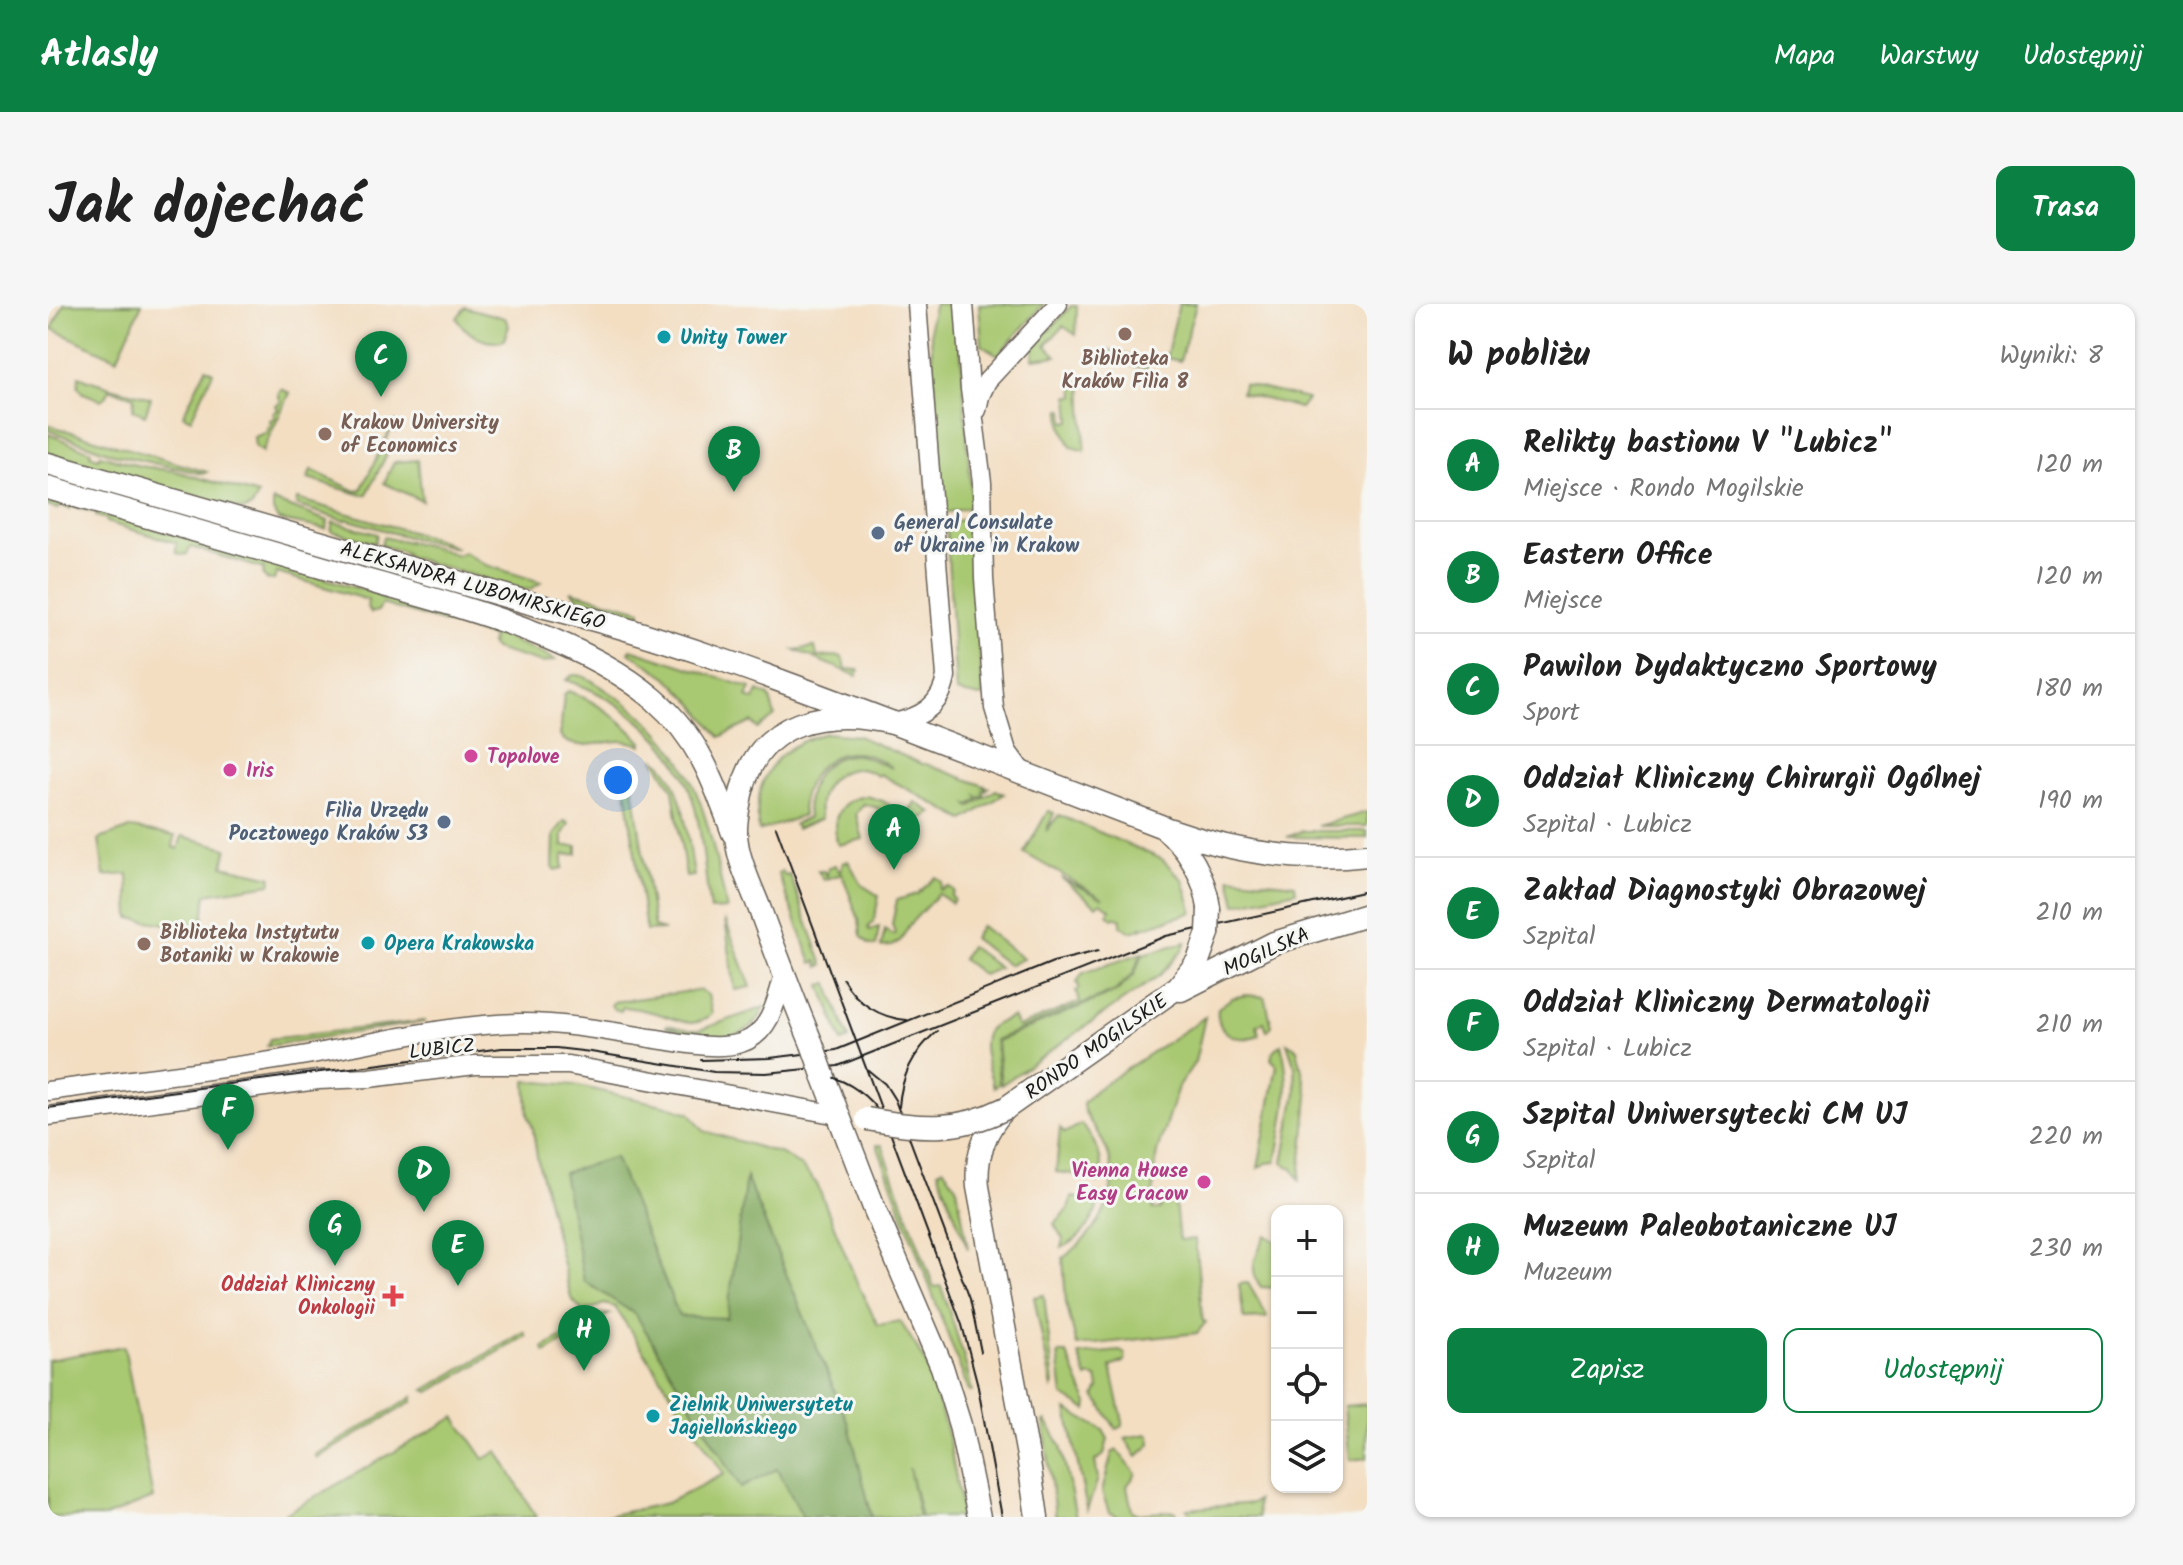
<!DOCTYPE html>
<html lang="pl">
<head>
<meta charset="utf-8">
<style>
  body { margin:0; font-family:Kalam,sans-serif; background:#f6f6f6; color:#222 }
  .controls { position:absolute; right:24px; bottom:24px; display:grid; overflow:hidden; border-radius:16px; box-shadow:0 2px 6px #0004 }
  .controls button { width:72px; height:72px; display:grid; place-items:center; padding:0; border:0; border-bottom:2px solid #e0e0e0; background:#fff; color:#222; font:40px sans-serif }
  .you { position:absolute; left:570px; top:476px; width:28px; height:28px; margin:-20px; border:6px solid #fff; border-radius:50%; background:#1a73e8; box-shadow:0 0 0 12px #1a73e833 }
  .badge { display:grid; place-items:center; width:52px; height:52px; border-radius:50%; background:#0b8043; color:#fff; font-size:26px; font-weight:700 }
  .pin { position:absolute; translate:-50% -66px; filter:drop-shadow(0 2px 4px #0008) }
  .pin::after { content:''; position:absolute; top:42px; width:28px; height:24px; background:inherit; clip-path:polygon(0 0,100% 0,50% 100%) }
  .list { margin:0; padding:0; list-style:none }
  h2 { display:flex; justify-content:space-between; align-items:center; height:104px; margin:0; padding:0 32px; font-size:34px }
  h2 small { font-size:26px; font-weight:400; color:#767676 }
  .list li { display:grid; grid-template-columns:52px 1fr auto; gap:24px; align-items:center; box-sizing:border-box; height:112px; padding:0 32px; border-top:2px solid #e0e0e0 }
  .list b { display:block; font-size:30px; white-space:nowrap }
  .list p { margin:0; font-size:26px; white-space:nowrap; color:#767676 }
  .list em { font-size:26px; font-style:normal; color:#767676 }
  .actions { display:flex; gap:16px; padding:24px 32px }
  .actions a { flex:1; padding:18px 0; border:2px solid #0b8043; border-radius:16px; text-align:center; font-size:28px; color:#0b8043 }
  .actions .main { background:#0b8043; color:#fff }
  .icon { flex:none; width:44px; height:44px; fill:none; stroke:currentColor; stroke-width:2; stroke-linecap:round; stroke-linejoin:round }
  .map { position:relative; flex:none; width:1319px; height:1213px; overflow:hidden; border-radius:16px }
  header { display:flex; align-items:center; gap:48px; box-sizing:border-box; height:112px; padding:0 40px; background:#0b8043; color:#fff }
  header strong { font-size:38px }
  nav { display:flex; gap:44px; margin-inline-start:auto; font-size:28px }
  .intro { display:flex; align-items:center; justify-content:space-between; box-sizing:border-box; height:192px; padding:0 48px }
  h1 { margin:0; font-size:56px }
  .button { padding:20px 36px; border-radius:16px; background:#0b8043; color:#fff; font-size:28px; font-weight:700 }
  main { display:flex; gap:48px; padding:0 48px }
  aside { flex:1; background:#fff; border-radius:16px; box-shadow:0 2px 6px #0004 }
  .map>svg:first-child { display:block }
</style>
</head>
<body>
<header>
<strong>Atlasly</strong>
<nav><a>Mapa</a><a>Warstwy</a><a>Udostępnij</a></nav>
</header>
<div class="intro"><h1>Jak dojechać</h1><a class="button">Trasa</a></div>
<main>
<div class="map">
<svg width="1319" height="1213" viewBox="0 0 1319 1213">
  <rect width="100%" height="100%" fill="#f6f6f2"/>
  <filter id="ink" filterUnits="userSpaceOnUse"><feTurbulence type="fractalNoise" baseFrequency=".0125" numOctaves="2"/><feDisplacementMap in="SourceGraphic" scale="16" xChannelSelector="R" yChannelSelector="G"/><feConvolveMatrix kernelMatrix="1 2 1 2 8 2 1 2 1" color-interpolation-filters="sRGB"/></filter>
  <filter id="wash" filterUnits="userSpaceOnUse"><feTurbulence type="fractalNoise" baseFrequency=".006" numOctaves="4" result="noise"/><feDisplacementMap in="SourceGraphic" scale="32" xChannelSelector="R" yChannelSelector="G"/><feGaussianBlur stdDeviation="1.8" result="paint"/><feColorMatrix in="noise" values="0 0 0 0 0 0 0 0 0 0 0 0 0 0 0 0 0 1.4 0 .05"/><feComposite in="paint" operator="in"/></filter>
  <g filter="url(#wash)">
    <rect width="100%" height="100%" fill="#f3dec2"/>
    <g fill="#a8c871" stroke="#627246" stroke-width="2">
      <polygon points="16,0 94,0 69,55 4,25"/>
      <polygon points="887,0 907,0 910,7 924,203 896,209 882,18"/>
      <polygon points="931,0 996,0 950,51 934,41"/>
      <polygon points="1131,0 1148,0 1132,57 1118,54"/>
      <polygon points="1023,2 1029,2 1028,31 1015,22 998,41 1009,52 985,55 986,43"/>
      <path d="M417,3L457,14L461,22L456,36C440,43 416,29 409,14Z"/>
      <polygon points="1061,46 1105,57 1098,65 1060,56 1057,54"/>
      <polygon points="158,64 165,68 143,115 135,111"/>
      <path d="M31,72C55,83 78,86 103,94L97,111L85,106L86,93L62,85L58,93L53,96L35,89L30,82Z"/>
      <polygon points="1034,78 1037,147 1023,143 1014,123 1013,105 1016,105 1017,118 1023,117 1021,92 1027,92 1026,80"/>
      <polygon points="1195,80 1259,95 1252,104 1193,89"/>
      <polygon points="233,85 242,89 214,148 207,143 206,133 220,128 219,124 223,122 222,116 227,114 225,109 230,106 228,101 233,98 230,90"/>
      <polygon points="346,118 352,121 350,127 343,126 334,144 339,150 319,190 314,191 260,175 263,166 308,187 313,186"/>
      <polygon points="0,121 159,168 155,170 65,150 0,126"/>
      <path d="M0,130L43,147L42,151L50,154L52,151L92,162L127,167L210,191C207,200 204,205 194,206L0,149Z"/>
      <polygon points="370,156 374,197 336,179 346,158"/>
      <path d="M0,194L333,291L332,294L336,295L338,292C396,310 452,329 507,356L494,359L446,345L443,341L444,333L334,300L330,307L323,309L319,304L320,296L229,269L226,276H219L215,272L216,265L143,243L139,250L133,251L128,248L129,239L58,218L59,215L48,212L49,209L23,202L22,205L11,201L10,205L0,202Z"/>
      <polygon points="249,195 391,236 409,244 352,231 298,215 297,217 248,201"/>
      <polygon points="225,197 280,217 278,225 230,216 225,207"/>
      <polygon points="922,214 935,392 932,393 908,388 898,219"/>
      <polygon points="285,218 329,230 327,239 283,227"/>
      <polygon points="335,233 386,243 409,251 416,248 438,261 493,278 483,285 475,286 358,252 358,249 333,241"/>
      <polygon points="523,287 593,306 593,314 533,296"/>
      <polygon points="767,343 769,353 792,352 796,356 798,365 811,366 809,372 747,346"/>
      <polygon points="583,345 703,384 699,393 706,396 710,387 721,392 727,412 710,425 704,418 672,433 646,400 619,373 581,348"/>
      <path d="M525,371C539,370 551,382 563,389C650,442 659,515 679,605L662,606C656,567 655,522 641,484C622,433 568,392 518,376Z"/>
      <path d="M520,387C549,397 573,416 594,438V441C589,440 582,437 575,437C554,436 528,450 512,432L516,391Z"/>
      <path d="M778,429L810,432L874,460H878L942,484H937L939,487H935L937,491L931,494L929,492L930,496L922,501L920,500L922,503L948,486L956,490L916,516L832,470L830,472C799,451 764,481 773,515L748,525L746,520L760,514C756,484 772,450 808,451C821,452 832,460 844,464C832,455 819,448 803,449C772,450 751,483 755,512L711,527C703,475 728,442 778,429Z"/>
      <path d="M606,454C637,474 640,538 646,572L638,573L625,486Z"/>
      <polygon points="581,456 606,623 616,626 598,627 574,458"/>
      <path d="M818,492L835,497L858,512L867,498L884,509L874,514L867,525L852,520H836L830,504L816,500L808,510L815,535L790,541C782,517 790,495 818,492Z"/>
      <polygon points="1000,507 1006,509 998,527 1011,511 1114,555 1135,576 1145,608 1094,624 1092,622 1093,625 1083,628 1073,622 1073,615 1067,613 1065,615 1060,610 1062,605 1053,598 1049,602 1013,574 1055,594 976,549"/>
      <polygon points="1319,508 1319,522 1269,522"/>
      <polygon points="516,517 521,519 515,530 515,542 529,542 529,550 515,551 515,564 508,566 505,563 506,531"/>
      <polygon points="83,524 127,532 125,543 130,545 134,532 179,544 175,562 224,573 222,580 158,590 154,626 82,614 80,570 56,572 51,535"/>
      <polygon points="1255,527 1319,527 1319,534 1239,533"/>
      <polygon points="800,557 814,581 831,592 826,617 820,624 822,626 831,623 828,642 821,640 813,632 811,616 794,570 776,576 770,567 776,567 779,572 780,564 787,561 792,568 795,559"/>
      <polygon points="734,567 737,572 742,571 775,661 771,663 769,657 764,659 730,569"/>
      <polygon points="888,573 894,578 892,586 900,582 906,587 903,592 906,595 904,599 890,590 861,621 853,636 844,642 833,643 837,625 844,631 847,630 844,620 849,596 869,590"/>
      <polygon points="1182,573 1247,580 1248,587 1188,600"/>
      <polygon points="677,615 703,683 687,686"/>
      <polygon points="933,622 975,655 960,661 925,634"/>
      <polygon points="1138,638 1134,647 1112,671 953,781 949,737 1068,688 1086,671 1095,650"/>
      <polygon points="922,642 951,664 935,671 914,655"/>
      <path d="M1094,649L1085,670L1067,687L947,736L951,780L946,784C942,769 929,738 941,725C946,719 958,716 965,713L970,723L1032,698L1028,687L1032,685L1029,678L1035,669Z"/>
      <polygon points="780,679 801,735 794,738 773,681"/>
      <path d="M651,686L660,691L664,710C646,727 628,715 608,709C597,706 586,704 575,703L573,707L566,705L563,701L565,698Z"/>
      <path d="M1198,691L1217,693L1224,722L1219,727L1216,718L1209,721L1211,731C1189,740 1167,729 1170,704L1184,694Z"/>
      <path d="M717,703C697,746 657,734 618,723L619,721L641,726H651Z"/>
      <path d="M1157,713L1147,758L1130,783L1109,848L1106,869L1105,906H1112L1113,901L1127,899L1131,936L1147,935L1155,1017L1158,1018L1149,1029L1029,1042L1018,999L1015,954C1052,927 1079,884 1055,838C1049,825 1035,813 1035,799L1047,786Z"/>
      <polygon points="376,717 376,718 219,742 222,735"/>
      <polygon points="1239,739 1249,745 1260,792 1252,876 1245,865 1235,859 1248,788 1247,763"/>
      <path d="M1233,740C1245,781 1236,817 1228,858L1218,859L1210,864L1229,761L1223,755L1225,748Z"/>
      <polygon points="478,777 526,781 624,803 642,809 656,827 734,850 754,863 769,880 810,981 830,1021 852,1017 876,1055 889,1093 901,1137 915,1213 873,1213 861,1164 871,1213 553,1213 619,1199 676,1170 567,1003 556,1000 535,1008 523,994 489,853 485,825 480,811"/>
      <path d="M1033,820C1046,834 1060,860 1050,879L1042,872L1008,868L1012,824L1017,829Z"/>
      <polygon points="829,841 834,841 886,983 893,982 915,1050 924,1087 921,1088"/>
      <polygon points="896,864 909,884 920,945 890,867"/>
      <path d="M1049,890C1054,910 1032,937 1013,944L1015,935L1006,920L1019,907L1024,893L1038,895Z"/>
      <path d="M1218,931L1229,938V984L1213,983C1199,964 1208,950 1218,931Z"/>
      <polygon points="1200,979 1219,1012 1218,1014 1196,1015 1191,980"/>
      <polygon points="996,991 1006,1080 1004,1084 986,993"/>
      <polygon points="545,1010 562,1010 497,1049 495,1044 530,1024 528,1016"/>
      <polygon points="476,1028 478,1032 381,1088 377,1086"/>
      <polygon points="76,1042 105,1194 57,1213 0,1213 0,1056"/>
      <polygon points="1072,1047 1077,1050 1077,1057 1063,1063 1075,1118 1075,1122 1068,1125 1047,1092 1051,1084 1049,1074 1043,1072 1039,1074 1031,1051"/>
      <polygon points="1010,1050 1019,1050 1040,1100 1039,1106 1015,1092"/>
      <polygon points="365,1093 364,1098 269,1154 267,1151"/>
      <polygon points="1319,1100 1319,1154 1302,1156 1296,1102"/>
      <polygon points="1019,1106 1055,1126 1060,1135 1056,1151 1047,1157 1050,1175 1039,1206"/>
      <polygon points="407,1113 436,1155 450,1147 488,1213 232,1213"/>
      <polygon points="998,1117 1013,1142 1028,1213 1007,1213 996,1118"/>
      <polygon points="1099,1130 1102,1132 1103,1140 1089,1153 1077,1134"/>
      <polygon points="1069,1146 1088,1170 1079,1182 1084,1207 1091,1210 1127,1207 1131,1213 1071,1213 1061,1208 1054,1188 1064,1149"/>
      <polygon points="1209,1196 1210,1213 1145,1213 1139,1205 1205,1199"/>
    </g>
    <polygon fill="#86ac63" stroke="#516440" stroke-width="2" points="567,853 631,1012 679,1014 698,873 801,1121 824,1213 755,1213 729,1165 693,1184 588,1011 536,977 515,869"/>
  </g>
  <g filter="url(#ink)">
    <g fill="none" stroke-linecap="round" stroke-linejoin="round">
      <defs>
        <g id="minor">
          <polyline points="916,0 922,85 934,178 936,275 946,404 959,447 975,469"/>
          <polyline points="929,106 932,92 939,77 1010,0"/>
          <path d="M845,419C872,414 894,402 898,372L869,0"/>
          <path d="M0,787C86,775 173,766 259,751C331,738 402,720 475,719C518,719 560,727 602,734C630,738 666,747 693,739C722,730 729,696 736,670"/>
          <polyline points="0,812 270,776 321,774 427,761 520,761 790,811"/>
        </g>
        <g id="major">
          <path d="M0,160L489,301C611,330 727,374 845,419"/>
          <path d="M0,184C101,213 202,243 304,272C400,300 528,329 606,395C650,433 666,477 685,529"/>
          <path d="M1120,525C1185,548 1250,559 1319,551"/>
          <polyline points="1133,686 1226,639 1319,611"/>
          <path d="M764,740C745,695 728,649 711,603C703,582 692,561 689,539C686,524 690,506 693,490C711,414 778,404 845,419L1115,523C1140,543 1157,573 1161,604"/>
          <polyline points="775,771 827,906 894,1063 912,1121 931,1213"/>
          <path d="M989,1213L980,1152L930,883C927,853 937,824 958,804L1130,683L1150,657L1160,629"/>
        </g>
      </defs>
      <use href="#minor" stroke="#676056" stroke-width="21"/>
      <use href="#major" stroke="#676056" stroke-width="25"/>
      <use href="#minor" stroke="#fff" stroke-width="18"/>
      <use href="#major" stroke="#fff" stroke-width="22"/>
      <g stroke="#1c1c1c" stroke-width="2">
        <polyline points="728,523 914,1021 929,1078 954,1213"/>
        <path d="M795,675C808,699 832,714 859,716"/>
        <polyline points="653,756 722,754 788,746 1005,658 1050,647"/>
        <polyline points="820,766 837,780 847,796 922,995 933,1048"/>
        <path d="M769,769C794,774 814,786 829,805"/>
        <path d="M851,803C853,772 866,747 889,727"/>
        <polyline points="0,804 454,744 508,744 543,748 666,768 718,769 790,762 1118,632 1319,587"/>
      </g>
      <defs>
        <g id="major-bridge">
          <polyline points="1160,629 1161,604"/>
          <polyline points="764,740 775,771"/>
          <path d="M819,815C873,824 908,829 958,804"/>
        </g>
      </defs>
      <use href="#major-bridge" stroke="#676056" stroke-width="25" stroke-linecap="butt"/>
      <use href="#major-bridge" stroke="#fff" stroke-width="22"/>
    </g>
  </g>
  <g fill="#8d6e63" stroke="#f6f6f2" stroke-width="3">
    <circle cx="1077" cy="30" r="8"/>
    <circle cx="277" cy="130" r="8"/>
    <circle cx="96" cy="640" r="8"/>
  </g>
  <g fill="#0f9aa8" stroke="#f6f6f2" stroke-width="3">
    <circle cx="616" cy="33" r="8"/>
    <circle cx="320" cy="639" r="8"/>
    <circle cx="605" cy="1112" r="8"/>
  </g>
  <g fill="#5c6f8a" stroke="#f6f6f2" stroke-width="3">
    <circle cx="830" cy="229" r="8"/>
    <circle cx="396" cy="518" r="8"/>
  </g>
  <g fill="#d1479c" stroke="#f6f6f2" stroke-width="3">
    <circle cx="423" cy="452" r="8"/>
    <circle cx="182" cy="466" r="8"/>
    <circle cx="1156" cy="878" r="8"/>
  </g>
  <path fill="#e0444e" stroke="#f6f6f2" stroke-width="3" d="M341 980h8v8h8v8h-8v8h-8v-8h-8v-8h8z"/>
  <g text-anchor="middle" stroke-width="6" stroke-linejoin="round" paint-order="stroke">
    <g font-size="20" font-weight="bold" fill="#0d838f" stroke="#f6f6f2" text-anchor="start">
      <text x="632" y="40">Unity Tower</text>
      <text x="336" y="646">Opera Krakowska</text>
      <text x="621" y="1107">Zielnik Uniwersytetu<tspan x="621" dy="23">Jagiellońskiego</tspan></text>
    </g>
    <g font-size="20" font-weight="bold" fill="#785e54" stroke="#f6f6f2" text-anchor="start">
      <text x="1077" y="61" text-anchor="middle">Biblioteka<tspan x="1077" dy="23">Kraków Filia 8</tspan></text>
      <text x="293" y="125">Krakow University<tspan x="293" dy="23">of Economics</tspan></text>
      <text x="112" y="635">Biblioteka Instytutu<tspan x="112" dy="23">Botaniki w Krakowie</tspan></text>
    </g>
    <g font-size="20" font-weight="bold" fill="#4e5e75" stroke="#f6f6f2" text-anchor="start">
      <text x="846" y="225">General Consulate<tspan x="846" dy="23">of Ukraine in Krakow</tspan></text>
      <text x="380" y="513" text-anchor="end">Filia Urzędu<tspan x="380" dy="23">Pocztowego Kraków 53</tspan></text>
    </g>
    <g font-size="20" fill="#1c1c1c" stroke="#f6f6f2">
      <text transform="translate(425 281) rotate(16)" y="7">ALEKSANDRA LUBOMIRSKIEGO</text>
      <text transform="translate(1218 647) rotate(-24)" y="7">MOGILSKA</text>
      <text transform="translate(1048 742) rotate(-35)" y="7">RONDO MOGILSKIE</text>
      <text transform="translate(394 744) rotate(-6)" y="7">LUBICZ</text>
    </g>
    <g font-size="20" font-weight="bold" fill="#b23c85" stroke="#f6f6f2" text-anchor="start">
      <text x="439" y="459">Topolove</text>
      <text x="198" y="473">Iris</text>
      <text x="1140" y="873" text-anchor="end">Vienna House<tspan x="1140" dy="23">Easy Cracow</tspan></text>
    </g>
    <g font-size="20" font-weight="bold" fill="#be3a42" stroke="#f6f6f2" text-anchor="end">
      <text x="327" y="987">Oddział Kliniczny<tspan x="327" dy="23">Onkologii</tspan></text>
    </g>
  </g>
</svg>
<div class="controls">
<button>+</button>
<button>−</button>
<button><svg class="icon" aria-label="locate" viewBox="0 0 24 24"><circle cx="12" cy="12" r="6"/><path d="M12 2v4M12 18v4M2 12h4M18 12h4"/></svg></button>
<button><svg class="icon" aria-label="layers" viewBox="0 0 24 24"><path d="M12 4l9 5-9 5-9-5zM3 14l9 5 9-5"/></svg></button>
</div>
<div class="you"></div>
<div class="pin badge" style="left:846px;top:566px">A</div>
<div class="pin badge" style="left:686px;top:188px">B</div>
<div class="pin badge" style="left:333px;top:93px">C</div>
<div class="pin badge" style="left:376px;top:908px">D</div>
<div class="pin badge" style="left:410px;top:982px">E</div>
<div class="pin badge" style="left:180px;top:846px">F</div>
<div class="pin badge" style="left:287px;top:962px">G</div>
<div class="pin badge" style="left:536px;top:1067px">H</div>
</div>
<aside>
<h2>W pobliżu<small>Wyniki: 8</small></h2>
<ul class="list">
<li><span class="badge">A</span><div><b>Relikty bastionu V &quot;Lubicz&quot;</b><p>Miejsce · Rondo Mogilskie</p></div><em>120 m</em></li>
<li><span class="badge">B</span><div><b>Eastern Office</b><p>Miejsce</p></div><em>120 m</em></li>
<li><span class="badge">C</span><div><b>Pawilon Dydaktyczno Sportowy</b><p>Sport</p></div><em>180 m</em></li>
<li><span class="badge">D</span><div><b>Oddział Kliniczny Chirurgii Ogólnej</b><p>Szpital · Lubicz</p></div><em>190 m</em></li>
<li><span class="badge">E</span><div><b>Zakład Diagnostyki Obrazowej</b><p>Szpital</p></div><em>210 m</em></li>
<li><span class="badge">F</span><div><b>Oddział Kliniczny Dermatologii</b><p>Szpital · Lubicz</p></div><em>210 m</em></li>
<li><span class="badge">G</span><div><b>Szpital Uniwersytecki CM UJ</b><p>Szpital</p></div><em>220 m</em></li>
<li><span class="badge">H</span><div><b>Muzeum Paleobotaniczne UJ</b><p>Muzeum</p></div><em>230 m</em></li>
</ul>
<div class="actions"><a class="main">Zapisz</a><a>Udostępnij</a></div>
</aside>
</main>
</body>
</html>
